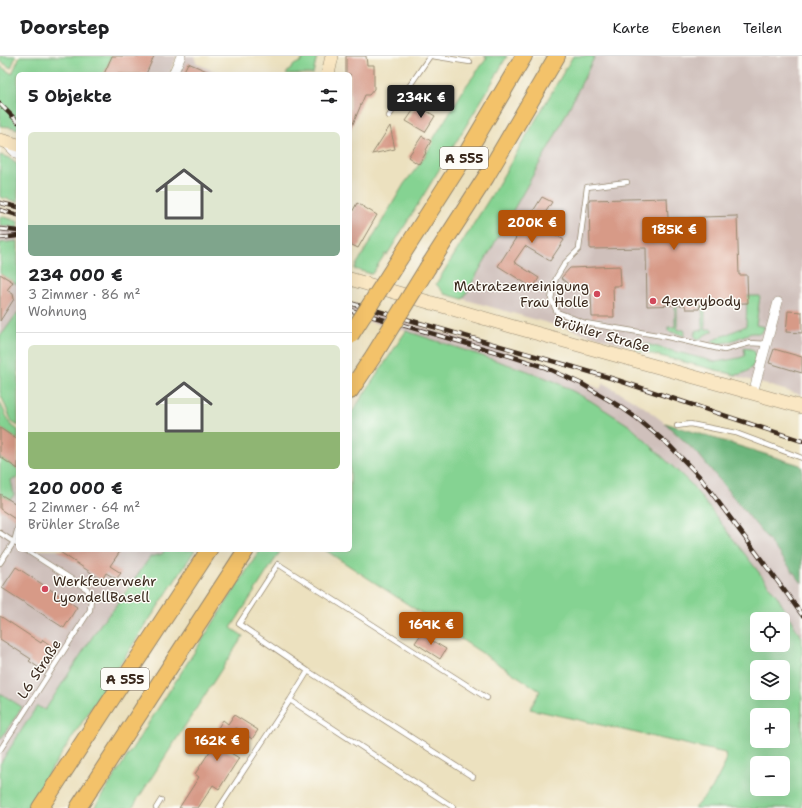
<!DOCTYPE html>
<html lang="de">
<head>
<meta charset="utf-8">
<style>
	:root { --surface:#fff; --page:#f2f2f2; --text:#202124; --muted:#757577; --line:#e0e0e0; --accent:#b45309 }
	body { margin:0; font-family:"Shantell Sans",sans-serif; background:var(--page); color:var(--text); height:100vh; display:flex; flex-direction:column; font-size:15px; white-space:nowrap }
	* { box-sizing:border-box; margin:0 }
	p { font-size:13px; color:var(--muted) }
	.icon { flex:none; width:22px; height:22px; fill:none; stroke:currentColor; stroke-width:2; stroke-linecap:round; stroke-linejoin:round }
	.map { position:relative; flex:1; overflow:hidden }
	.panel { position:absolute; left:16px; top:16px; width:336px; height:480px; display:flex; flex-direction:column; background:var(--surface); border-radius:6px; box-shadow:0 4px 16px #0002 }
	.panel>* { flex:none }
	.tools { position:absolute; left:750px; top:556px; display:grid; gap:8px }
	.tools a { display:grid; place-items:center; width:40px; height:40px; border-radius:6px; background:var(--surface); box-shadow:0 4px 16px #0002; font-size:20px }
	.price { position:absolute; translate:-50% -34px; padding:0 9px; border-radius:4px; background:var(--accent); color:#fff; font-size:13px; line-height:26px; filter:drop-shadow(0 1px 2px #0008) }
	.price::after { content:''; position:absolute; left:50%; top:24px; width:12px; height:9px; margin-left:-6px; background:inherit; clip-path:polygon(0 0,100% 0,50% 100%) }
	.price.selected { background:#222; color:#fff }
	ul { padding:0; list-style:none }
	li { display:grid; align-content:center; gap:8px; height:212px; padding:0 12px }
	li+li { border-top:1px solid var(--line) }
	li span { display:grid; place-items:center; height:124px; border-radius:6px; color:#555 }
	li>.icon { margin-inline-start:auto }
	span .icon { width:72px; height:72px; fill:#fffc; stroke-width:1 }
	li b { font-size:17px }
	h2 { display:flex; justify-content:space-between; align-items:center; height:48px; padding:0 12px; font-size:17px }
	header { display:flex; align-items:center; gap:24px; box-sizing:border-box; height:56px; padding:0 20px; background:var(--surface); border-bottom:1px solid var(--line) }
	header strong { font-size:19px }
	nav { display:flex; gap:22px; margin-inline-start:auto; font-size:14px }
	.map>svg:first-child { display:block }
	.industrial { fill:#cfc0bb }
	.green { fill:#85d392; stroke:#607e58; fill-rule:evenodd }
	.forest { fill:#6cb57c; stroke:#54704d }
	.building { fill:#d79a87 }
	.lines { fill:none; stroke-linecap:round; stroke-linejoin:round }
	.lane-casing { stroke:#94866e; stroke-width:6 }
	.street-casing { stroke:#94866e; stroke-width:10 }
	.secondary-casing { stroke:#94866e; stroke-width:14 }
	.highway-casing { stroke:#94866e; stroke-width:18 }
	.lane { stroke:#fff; stroke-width:4.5 }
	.street { stroke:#fff; stroke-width:9 }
	.secondary { stroke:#fae7c3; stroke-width:13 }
	.highway { stroke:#f3c26a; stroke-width:16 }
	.rail-casing { stroke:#3b2a1e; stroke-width:4.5 }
	.rail { stroke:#fdfcf7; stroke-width:3; stroke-dasharray:9; stroke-linecap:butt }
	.highway-bridge-casing { stroke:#94866e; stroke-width:18; stroke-linecap:butt }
	.highway-bridge { stroke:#f3c26a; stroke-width:16 }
	.poi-dot { fill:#d1495b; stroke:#fdfcf7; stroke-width:1.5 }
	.labels { text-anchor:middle; stroke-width:3; stroke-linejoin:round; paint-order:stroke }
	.shield { fill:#fdfcf7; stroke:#75695f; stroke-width:1 }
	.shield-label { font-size:13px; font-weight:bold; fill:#3b2a1e }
	.poi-label { font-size:14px; fill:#3b2a1e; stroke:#fdfcf7; text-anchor:start }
	.street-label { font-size:14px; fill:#3b2a1e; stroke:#fdfcf7 }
</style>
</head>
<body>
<header>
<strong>Doorstep</strong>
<nav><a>Karte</a><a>Ebenen</a><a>Teilen</a></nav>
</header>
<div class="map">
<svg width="802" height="752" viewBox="0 0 802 752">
	<rect width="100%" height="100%" fill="#fdfcf7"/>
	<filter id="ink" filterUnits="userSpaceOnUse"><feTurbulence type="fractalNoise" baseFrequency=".025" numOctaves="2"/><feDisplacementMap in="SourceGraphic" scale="8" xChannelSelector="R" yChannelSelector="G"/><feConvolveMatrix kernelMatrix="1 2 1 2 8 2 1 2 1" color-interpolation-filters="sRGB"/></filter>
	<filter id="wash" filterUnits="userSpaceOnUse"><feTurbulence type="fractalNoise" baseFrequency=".012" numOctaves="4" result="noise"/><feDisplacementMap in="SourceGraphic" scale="16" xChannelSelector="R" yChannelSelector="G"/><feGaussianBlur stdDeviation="0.9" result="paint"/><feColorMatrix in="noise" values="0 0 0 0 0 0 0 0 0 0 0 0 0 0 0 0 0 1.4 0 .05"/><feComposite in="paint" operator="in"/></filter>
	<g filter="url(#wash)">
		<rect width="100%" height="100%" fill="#ece1bf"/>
		<path class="industrial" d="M112,0H177L169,18H104Z
			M184,0H194L196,6L200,9L221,18H175Z
			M595,0H802V339L463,243L554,82Z
			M0,169L18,172V271L0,294Z
			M350,250L413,268L520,299L558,313L600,333L603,327L640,348L665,367L699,399L766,481L802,527V583L777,540L691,428L630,370L591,345L554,325L525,314L406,275L350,261Z
			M18,422V494H165L163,498L127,532L114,553L102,566L0,723V684L22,651L0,637V438L10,444L14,439L10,424Z"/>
		<path class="green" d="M0,0H16L11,12L0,5Z
			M20,0H112L104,18H18V73L11,71L0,70V10L12,18Z
			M303,0H317L313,18H286L294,9L302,5Z
			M484,0H507L489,32L387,199L385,198L372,218L354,213L404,128L419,109L433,87L432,85L466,30L487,2Z
			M573,0H595L554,82L463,243L445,238L436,228L496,132Z
			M0,99L9,102L18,109V146L0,141Z
			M0,160L18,165V172L0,169Z
			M18,185V229L0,218V210L1,208L0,206V187Z
			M747,240H760L756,269L765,271L761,277C758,277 755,277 752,277C738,280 725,292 711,285L746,270Z
			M702,248H705V273H713V276C704,277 704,282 697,283L694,279L697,274H703Z
			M675,249H677V274H684L685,276L684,280L680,278L668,275V271H675Z
			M18,256V370L12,366L0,337V279L3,277Z
			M406,275L525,314L554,325L591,345L630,370L691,428L777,540L802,583V752H694L712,733L726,706L725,697L530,653L540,635L325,494H350V359ZM757,563H783V589H757ZM757,611H783V637H757ZM757,659H783V685H757ZM757,707H783V733H757Z
			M638,287L650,289L716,306L739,302L745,300L744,292L751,293L755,296L756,305C750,315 746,317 736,319L636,294Z
			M0,346L10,368L18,374V384L0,372Z
			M0,401L18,413V422L11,424L14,439L10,444L0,438Z
			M165,494H195L26,752H0V708L37,650L45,654L102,566L114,553L150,501L162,498Z
			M260,494H281L231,572L243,580L132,752H94Z
			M0,637L22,651L0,684Z"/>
		<path class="forest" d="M665,367L800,409L802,411V527L766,481L699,399Z"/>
		<g id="blocks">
			<path class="building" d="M112,0H154L146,18H104Z
				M346,0H366L367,9H374V33L369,39H365L350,75V18H346Z
				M188,7L214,18H191L184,15Z
				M417,49L435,60L425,76L406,65Z
				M390,70L395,93L372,98Z
				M422,80L431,85L425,96L426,97L419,108L418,107V108L408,101Z
				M542,141L552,146L538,168L564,184L550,205L525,190L514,206L539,222L533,232L498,210Z
				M667,142L668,162L737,160L739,219H747L748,247L701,248L699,253H686L685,249L647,250L646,192L590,193L589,144Z
				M357,147L377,159L358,192L350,188V160Z
				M620,210L621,230H613L614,261H592L591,238H584L583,230L568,231V228L561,222L570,212Z
				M0,218L13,226L7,234L13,238L14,243L0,265Z
				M788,255L802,256V277L786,276Z
				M774,293L802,301V317L769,307Z
				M0,372L18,384V413L0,401Z
				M0,438L18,449V458L15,463L0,453Z
				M57,494H121L110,510L121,517L116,523L106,517L102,524Z
				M16,511L77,551L64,572L2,532Z
				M0,560L41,587L43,584L56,593L42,614L29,605L31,603L0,583Z
				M421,578L446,593L440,603L415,587Z
				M234,659L258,674L252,683L236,672L223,692L239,702L219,733L213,729L198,752H179L199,721L195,718L210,695L205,692L223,664L228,668Z"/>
		</g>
	</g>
	<g filter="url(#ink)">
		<use href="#blocks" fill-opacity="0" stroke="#94866e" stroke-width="1"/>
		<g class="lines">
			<g class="lane-casing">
				<path id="lane" d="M432,0L470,6
					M389,60L430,0
					M627,126L587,131L579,193L565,207L556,222L553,233L551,243L557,256L585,267L663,280L724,294L750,287L767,288
					M677,370L690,368L736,377L802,402
					M0,477L18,489
					M0,507L14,486L18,471
					M290,644L453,751
					M0,694L90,554L91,541L87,533L26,494
					M473,721L308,615L239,568L278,508L487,642
					M156,752L161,744
					M219,752L290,644L308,615"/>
			</g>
			<g class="street-casing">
				<path id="street" d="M173,18L181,0
					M6,87L18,99
					M753,337L778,246"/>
			</g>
			<g class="secondary-casing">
				<path id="secondary" d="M328,18L332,0
					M0,84L18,89
					M350,223L514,271L802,351"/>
			</g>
			<g class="highway-casing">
				<path id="highway" d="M400,202L462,105L524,0
					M428,211L486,121L557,0
					M350,335L374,299
					M40,752L209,494
					M78,752L246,494"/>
			</g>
			<use href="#lane" class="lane"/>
			<use href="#street" class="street"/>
			<use href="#secondary" class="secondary"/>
			<use href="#highway" class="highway"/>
			<g class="rail-casing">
				<path id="rail" d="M0,48L18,66
					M0,147L18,151
					M0,154L18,159
					M0,173L18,175
					M0,182L18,180
					M350,247L570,310L614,323L802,385
					M350,254L510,300L544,311L582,328L619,350L638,363L670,390L699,420L787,538L802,559"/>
			</g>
			<use href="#rail" class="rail"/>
			<g class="highway-bridge-casing">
				<path id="highway-bridge" d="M350,280L400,202
					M374,299L428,211"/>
			</g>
			<use href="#highway-bridge" class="highway-bridge"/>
		</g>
	</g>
	<g class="poi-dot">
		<circle cx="597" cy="238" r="4"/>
		<circle cx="653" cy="245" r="4"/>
		<circle cx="45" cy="533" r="4"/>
	</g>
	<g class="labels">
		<g class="shield">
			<rect x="440" y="91" width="48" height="22" rx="3"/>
			<rect x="101" y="612" width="48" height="22" rx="3"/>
		</g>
		<g class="shield-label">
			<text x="464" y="107">A 555</text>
			<text x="125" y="628">A 555</text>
		</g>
		<g class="poi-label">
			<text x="589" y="235" text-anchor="end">Matratzenreinigung<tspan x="589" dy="16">Frau Holle</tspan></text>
			<text x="661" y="250">4everybody</text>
			<text x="53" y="530">Werkfeuerwehr<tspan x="53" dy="16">LyondellBasell</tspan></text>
		</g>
		<g class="street-label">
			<text transform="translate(602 278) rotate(16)" y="5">Brühler Straße</text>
			<text transform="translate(39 613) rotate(-57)" y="5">L6 Straße</text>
		</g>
	</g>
</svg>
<div class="tools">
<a><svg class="icon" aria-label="locate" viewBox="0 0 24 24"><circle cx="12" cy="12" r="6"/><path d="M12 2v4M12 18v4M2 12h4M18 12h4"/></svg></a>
<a><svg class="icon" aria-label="layers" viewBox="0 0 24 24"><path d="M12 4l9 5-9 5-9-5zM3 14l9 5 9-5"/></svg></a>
<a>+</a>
<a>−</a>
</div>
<b class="price selected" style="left:421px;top:63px">234K €</b>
<b class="price" style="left:532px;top:188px">200K €</b>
<b class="price" style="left:674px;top:195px">185K €</b>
<b class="price" style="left:431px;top:590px">169K €</b>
<b class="price" style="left:217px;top:706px">162K €</b>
<section class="panel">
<h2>5 Objekte<svg class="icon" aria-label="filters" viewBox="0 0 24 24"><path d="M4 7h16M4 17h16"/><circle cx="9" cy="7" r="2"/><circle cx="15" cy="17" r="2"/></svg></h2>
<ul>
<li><span style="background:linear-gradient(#dfe7d0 75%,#7fa58c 0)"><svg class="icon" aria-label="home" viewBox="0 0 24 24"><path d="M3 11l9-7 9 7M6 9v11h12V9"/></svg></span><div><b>234 000 €</b><p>3 Zimmer · 86 m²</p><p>Wohnung</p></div></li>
<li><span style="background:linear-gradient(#dfe7d0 70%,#8fb573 0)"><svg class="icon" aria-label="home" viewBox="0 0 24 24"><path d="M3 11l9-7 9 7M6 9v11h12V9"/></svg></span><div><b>200 000 €</b><p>2 Zimmer · 64 m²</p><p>Brühler Straße</p></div></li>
</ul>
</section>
</div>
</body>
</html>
